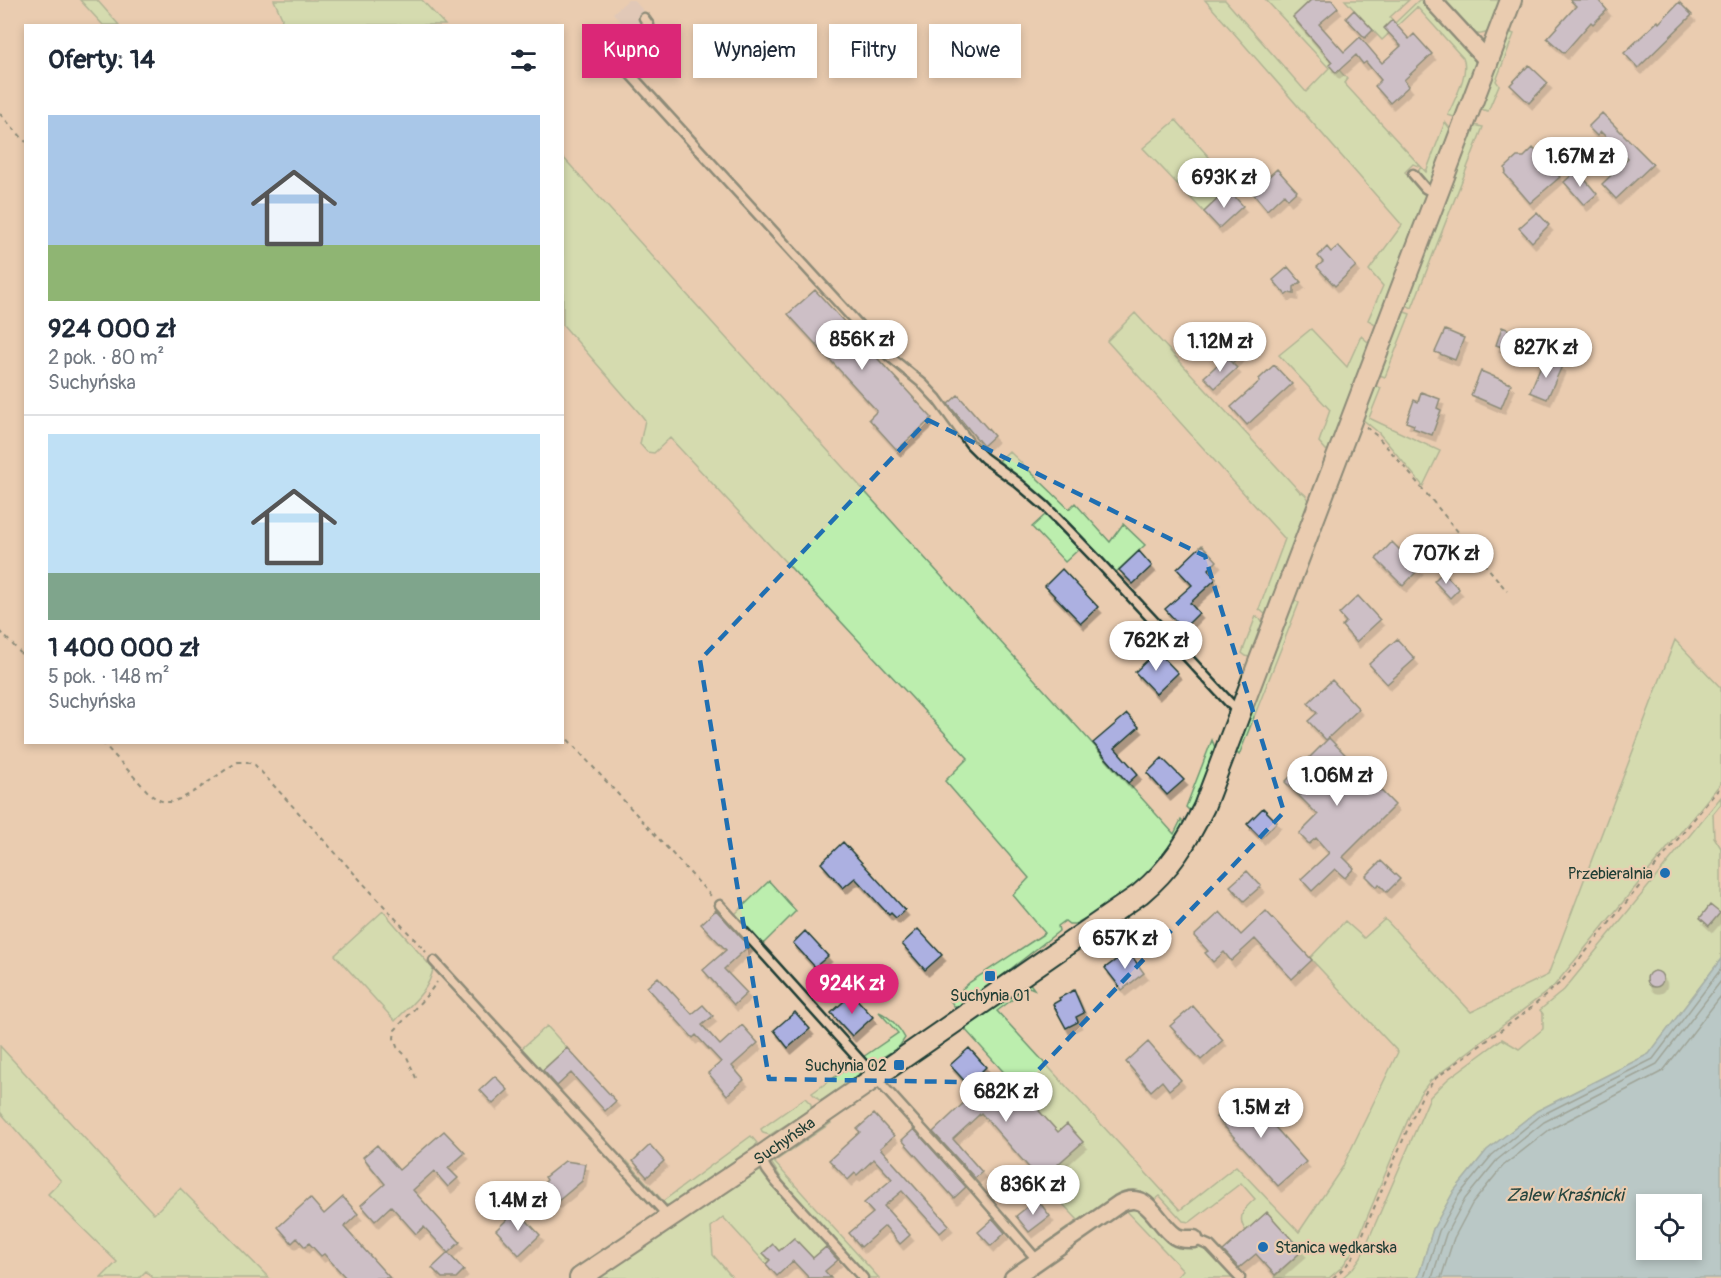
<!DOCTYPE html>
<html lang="pl">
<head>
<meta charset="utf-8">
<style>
	:root { --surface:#fff; --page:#f6f6f7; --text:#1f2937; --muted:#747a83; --line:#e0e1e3; --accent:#db2777 }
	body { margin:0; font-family:Pangolin,sans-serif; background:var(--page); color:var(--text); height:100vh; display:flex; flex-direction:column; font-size:22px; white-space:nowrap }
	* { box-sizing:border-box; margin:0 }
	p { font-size:20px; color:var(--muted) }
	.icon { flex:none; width:33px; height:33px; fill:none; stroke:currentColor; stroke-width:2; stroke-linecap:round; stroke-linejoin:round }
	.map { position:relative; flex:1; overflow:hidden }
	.drawer { position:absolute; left:24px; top:24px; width:540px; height:720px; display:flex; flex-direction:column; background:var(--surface); border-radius:0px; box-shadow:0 3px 9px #0003 }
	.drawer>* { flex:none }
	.hud { position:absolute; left:582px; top:24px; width:570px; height:54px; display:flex; gap:12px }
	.buttons { position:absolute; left:1636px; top:1194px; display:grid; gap:12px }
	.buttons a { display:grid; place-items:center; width:66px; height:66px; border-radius:0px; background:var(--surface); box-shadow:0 3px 9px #0003; font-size:30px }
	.price { position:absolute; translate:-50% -51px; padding:0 14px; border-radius:21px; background:#fff; color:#222; font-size:20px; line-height:39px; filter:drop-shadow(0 2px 3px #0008) }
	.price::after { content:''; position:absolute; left:50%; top:36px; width:18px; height:14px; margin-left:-9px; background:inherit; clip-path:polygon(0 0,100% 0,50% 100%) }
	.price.on { background:var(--accent); color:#fff }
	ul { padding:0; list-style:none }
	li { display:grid; align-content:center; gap:12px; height:318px; padding:0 24px }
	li+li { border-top:2px solid var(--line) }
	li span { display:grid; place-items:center; height:186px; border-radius:0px; color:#555 }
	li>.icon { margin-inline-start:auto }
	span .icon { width:108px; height:108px; fill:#fffc; stroke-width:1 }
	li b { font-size:26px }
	h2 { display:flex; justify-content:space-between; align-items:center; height:72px; padding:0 24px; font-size:26px }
	.chip { padding:0 21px; border-radius:0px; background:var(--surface); box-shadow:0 3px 9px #0003; font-size:21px; line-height:54px }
	.chip.on { background:var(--accent); color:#fff }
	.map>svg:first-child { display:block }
	.built { fill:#d7c4bf }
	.green { fill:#bceeae; stroke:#6e9671; stroke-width:1.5 }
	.water { fill:#80c4e1; stroke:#598e9c; stroke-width:1.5; fill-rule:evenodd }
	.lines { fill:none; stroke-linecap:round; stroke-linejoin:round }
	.shore { stroke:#467379; stroke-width:1.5 }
	.building { fill:#acb0e1; stroke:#1f3d34; stroke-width:1.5; filter:url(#shadow) }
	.service-casing { stroke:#1f3d34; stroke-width:13 }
	.minor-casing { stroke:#1f3d34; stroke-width:21 }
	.tertiary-casing { stroke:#1f3d34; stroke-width:24 }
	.path { stroke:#1f3d34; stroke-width:2; stroke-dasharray:4.5 4.5; stroke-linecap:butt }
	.service { stroke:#eaccb0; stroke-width:8 }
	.minor { stroke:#eaccb0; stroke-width:16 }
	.tertiary { stroke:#eaccb0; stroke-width:20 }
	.marked { fill:none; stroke:#1f6fb2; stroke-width:4.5; stroke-dasharray:12 8; stroke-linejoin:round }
	.poi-dot { fill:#1f6fb2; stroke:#eaccb0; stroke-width:2 }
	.labels { text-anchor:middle; stroke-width:4.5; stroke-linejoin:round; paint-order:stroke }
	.poi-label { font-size:16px; fill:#1f3d34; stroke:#eaccb0; text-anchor:end }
	.street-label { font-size:16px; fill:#1f3d34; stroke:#eaccb0 }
	.water-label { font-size:18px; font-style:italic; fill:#24443d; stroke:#eaccb0 }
</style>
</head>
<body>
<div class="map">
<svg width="1721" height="1278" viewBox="0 0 1721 1278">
	<defs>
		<filter id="shadow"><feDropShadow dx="3.5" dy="6" stdDeviation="0" flood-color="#0004"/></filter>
	</defs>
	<rect width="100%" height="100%" fill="#eaccb0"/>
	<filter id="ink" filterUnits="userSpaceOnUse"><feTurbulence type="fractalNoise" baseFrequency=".0167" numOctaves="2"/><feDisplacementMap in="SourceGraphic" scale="12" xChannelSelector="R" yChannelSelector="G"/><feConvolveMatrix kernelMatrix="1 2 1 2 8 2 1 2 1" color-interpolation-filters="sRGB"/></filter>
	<g filter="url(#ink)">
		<path class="built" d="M628,0H634L647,15L629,31L613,13Z"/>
		<path class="green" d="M80,0H97L119,25H103Z
			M274,0H422L445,25H281L282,18Z
			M1205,0H1225L1306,92L1329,68L1266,0H1311L1293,17L1347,79L1344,83L1426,172L1445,122L1451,130L1434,182C1426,186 1422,178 1417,173L1421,167L1413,164L1405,172L1427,196L1379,324L1377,325L1368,320L1383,286L1369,270L1402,225Z
			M1345,0H1409L1390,17L1395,23L1419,0H1424L1473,56L1475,62V69L1459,114L1454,117L1448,115C1454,100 1470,73 1463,58L1417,7L1382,40Z
			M1439,0H1503L1490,31C1483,35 1478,35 1470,32Z
			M1509,32L1514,34L1496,81L1499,85L1488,111L1480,109Z
			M1176,120L1233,184L1204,212L1143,148Z
			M1474,125L1483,127L1412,308L1404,304Z
			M562,156L1174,834L1181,820C1184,823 1185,823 1185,828C1183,838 1151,874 1142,882C1122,899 1098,911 1075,924H1069L1065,921L1058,926L1059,931L965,1005L954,1006L950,1000L970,982L1045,933L1013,895L1029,878L945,781L968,758L670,438L654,453L647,452L640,444L645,420L642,416L563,325Z
			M1402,311L1410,314L1385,377L1377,374Z
			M1135,313L1301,493L1302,492C1308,496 1310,500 1309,507L1268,614H1265L1259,609L1285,539L1107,341Z
			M1311,329L1347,367L1361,336L1368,342L1371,346L1330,451L1326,450L1319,442L1330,410L1279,355Z
			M1373,385L1381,388L1369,418L1440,451L1423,486L1379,433L1361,418Z
			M1009,451L1069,509L1075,503L1110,542L1123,524L1145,545L1115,573C1081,532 1041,494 999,461Z
			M1045,515L1079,549L1065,562L1032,527Z
			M1292,598L1299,603L1239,755L1235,751Z
			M1256,616L1264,622L1251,658L1246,656L1242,653Z
			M1675,640L1721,688V783L1553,987L1430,1081L1420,1094L1414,1105L1353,1251L1342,1267L1329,1278H1274L1275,1276L1302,1251L1267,1213L1246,1231C1236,1218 1244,1208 1255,1199L1241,1183L1190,1222L1183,1221L1160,1196L1152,1202C1146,1196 1143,1192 1134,1193L1038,1253L1035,1251L1078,1220L1040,1180L1083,1142L1058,1132L963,1027L1029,982L1034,989L1029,987L997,1011L1180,1210L1236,1166L1299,1232L1342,1168L1398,1052L1310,958L1345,921L1364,938L1385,919L1471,1012L1548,975Z
			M1212,740L1216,750L1195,807L1189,810L1186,807Z
			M1721,797V804L1713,814L1714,837L1721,848V959L1649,1054L1537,1111L1487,1150L1454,1191L1433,1229L1418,1278H1342L1353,1268L1361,1257L1430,1097L1448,1079L1502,1039L1519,1049L1543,1029V1014L1540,1010L1564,990Z
			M769,881L796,911L762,945L734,915Z
			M383,911L433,969C429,991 410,1005 395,1021L335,955Z
			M879,1012C889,1016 900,1028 905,1038L899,1047L871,1065L863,1057L898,1033Z
			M547,1026L567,1048L540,1072L520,1050Z
			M0,1046L154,1214L180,1188L269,1278H153L146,1271L139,1278H101L117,1262L48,1194L61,1181L0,1112Z
			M855,1063L860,1069L859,1075L822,1100H819L812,1093Z
			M805,1098L811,1104V1109L770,1135L763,1133L761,1129Z
			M828,1119L831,1123L774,1162L879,1278H868L783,1181L772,1164V1159Z
			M751,1136L757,1143L754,1148L671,1205H663L625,1164L627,1161L663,1201Z
			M756,1169H760L828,1245L813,1258L794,1238L779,1251L773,1244L763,1253L770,1260L766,1264L723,1217L711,1227L713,1255L733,1278H596Z
			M1131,1205L1197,1245L1207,1249L1234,1278H1176L1183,1270L1123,1207Z"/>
		<path class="water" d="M1721,959V1278H1418L1433,1229L1454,1191L1487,1150L1537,1111L1649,1054ZM1647,1204H1692V1250H1647Z"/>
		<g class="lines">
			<path class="shore" d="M1424,1278L1439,1231L1459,1195L1492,1155L1540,1116L1653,1059L1721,969
				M1432,1278L1446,1234L1465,1199L1497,1160L1544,1122L1657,1064L1721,981
				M1441,1278L1454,1238L1472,1204L1503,1166L1549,1130L1663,1071L1721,996"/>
		</g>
		<path class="building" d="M1311,0H1332L1338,8L1319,24L1344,52L1360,37L1382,63L1401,46L1384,28L1392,20L1409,39L1414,34L1432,54L1404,80L1409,86L1390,103L1375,86L1381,80L1366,62L1363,64L1356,55L1336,73L1329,65L1332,62L1293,17Z
			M1570,0H1598L1607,10L1593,24L1591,22L1564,53L1547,38L1576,6Z
			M1679,2L1692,15L1638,68L1624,53L1658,21L1659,23Z
			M1354,10L1373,30L1365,38L1346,18Z
			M1529,65L1548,83L1529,103L1510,85Z
			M1602,113L1653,164L1616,199L1602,184L1628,159L1601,132L1597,136L1588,127Z
			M1533,148L1560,177L1530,203L1505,174L1506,173L1505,168L1517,157H1524Z
			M1277,169L1297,191L1288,199L1284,194L1267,210L1252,192Z
			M1577,170L1597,194L1584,205L1564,182Z
			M1228,189L1243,206L1219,228L1204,212Z
			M1537,212L1549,225L1532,242L1519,228Z
			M1338,246L1356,266L1335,286L1317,267L1323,262L1318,256L1327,247L1331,252Z
			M1288,267L1301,282L1294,287V294L1289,293L1286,295L1273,280Z
			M815,290L932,418L897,450L869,419L877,411L788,314Z
			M1502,327L1528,337L1522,354L1496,345Z
			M1445,330L1464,338L1455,360L1435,352Z
			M1226,336L1243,353L1232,363L1225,355L1227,353L1218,343Z
			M1226,357L1237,368L1215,388L1204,377Z
			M1544,358L1562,366L1547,399L1530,392Z
			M1274,365L1292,384L1247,425L1231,407L1260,381L1259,379Z
			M1481,371L1511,384L1501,408L1471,395Z
			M1421,392L1440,399L1437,408L1441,410L1432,435L1413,428L1414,425L1406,422L1414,400L1418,402Z
			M958,395L994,436L983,446L948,404Z
			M1392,542L1419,569L1403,586L1376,559Z
			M1202,545L1217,561L1208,570L1216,579L1190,603L1199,613L1183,629L1165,609L1192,585L1177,569Z
			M1139,551L1152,566L1133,584L1119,570Z
			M1062,569L1098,607L1081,623L1045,586Z
			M1443,572L1459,589L1450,598L1434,581Z
			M1358,596L1380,620L1356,642L1342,626L1346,622L1339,614Z
			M1397,639L1415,659L1387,684L1369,664Z
			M1157,651L1178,673L1156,694L1135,672Z
			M1332,680L1359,709L1326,740L1308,721L1317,713L1308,703Z
			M1127,714L1139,727L1115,748L1138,774L1128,783L1093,743Z
			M1329,738L1395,805L1343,857L1354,868L1345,878L1335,869L1312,891L1301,879L1329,853L1316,838L1309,844L1299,834L1318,815L1285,782Z
			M1162,758L1184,780L1167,795L1147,773Z
			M1263,808L1277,822L1261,838L1247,824Z
			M843,842L905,910L896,918L891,913L889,915L855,878L843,888L821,863Z
			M1381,861L1400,879L1387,892L1379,884L1377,887L1366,876Z
			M1247,871L1261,886L1244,901L1230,886Z
			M1710,905L1720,913L1709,926L1700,918Z
			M716,910L749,946L724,969L747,993L734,1005L703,970L726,950L701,924Z
			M1266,911L1312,960L1292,979L1255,939L1231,961L1224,952L1213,962L1205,953L1208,951L1194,936L1220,912L1241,935Z
			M918,929L942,955L925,970L902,944Z
			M805,931L828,956L815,967L793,943Z
			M1128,951L1144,973L1122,990L1105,968Z
			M1647 979a8 8 0 1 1 16 0a8 8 0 1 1-16 0Z
			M658,977L692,1014L703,1005L713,1016L702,1025L720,1045L742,1025L758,1043L732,1066L744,1080L727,1095L708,1073L721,1062L696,1035L693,1038L647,987Z
			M1074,990L1084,1013L1076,1017L1078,1022L1066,1028L1053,1004L1060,1000L1059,998Z
			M852,994L873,1017L852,1036L831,1013Z
			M1193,1006L1223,1040L1201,1060L1170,1026Z
			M795,1012L810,1029L788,1048L774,1030Z
			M1148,1042L1181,1080L1169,1090L1162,1081L1151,1091L1126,1062Z
			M567,1048L616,1101L605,1111L571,1073L557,1086L543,1070Z
			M969,1048L986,1067L981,1072L985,1077L974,1086L990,1103L1013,1082L1058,1132L1067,1124L1083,1142L1040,1180L981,1113L953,1139L982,1172L975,1178L933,1132L968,1099L962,1092L969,1086L950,1065Z
			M495,1076L508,1090L493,1104L480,1090Z
			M1244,1092L1306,1162L1278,1186L1216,1117Z
			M874,1114L894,1136L880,1148L949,1225L940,1233L902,1191L884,1206L910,1235L900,1244L885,1226L861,1247L849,1233L873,1213L864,1203L892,1179L874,1159L857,1175L855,1173L848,1180L829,1160L860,1132L857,1129Z
			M914,1129L966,1187L954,1198L902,1140Z
			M444,1131L465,1153L448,1168L458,1178L448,1187L434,1171L413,1190L460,1242L448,1253L424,1227L416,1234L391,1206L375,1221L361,1205L385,1184L363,1157L377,1145L399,1170Z
			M650,1145L664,1161L647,1177L633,1161Z
			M565,1161L585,1164L582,1181L557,1202L543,1184L547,1180L545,1177Z
			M343,1197L358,1214L344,1227L390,1278H346L324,1254L321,1256L309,1243L305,1247L297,1238L292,1243L278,1227L310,1198L324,1214Z
			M1037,1199L1050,1216L1029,1232L1016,1216Z
			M517,1210L540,1235L519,1255L496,1230Z
			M1267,1212L1302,1251L1275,1275L1256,1254L1239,1268L1223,1251Z
			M993,1219L1005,1233L991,1246L978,1232Z
			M794,1238L813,1258L826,1247L834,1256L838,1260L825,1271L831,1278H809L793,1261L777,1276L766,1264L770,1260L763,1253L773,1244L779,1251Z
			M448,1253L464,1270L456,1278H442L432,1268Z"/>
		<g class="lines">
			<g class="service-casing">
				<path id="service" d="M644,18L649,25V33L628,63L627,68L630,74L867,334L889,356L923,384L937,399L970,444L984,458L1017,482L1045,506L1099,562L1239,713
					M1413,174L1425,188L1436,194
					M720,905L974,1187L1038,1261
					M434,961L669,1217
					M760,1157L767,1170L776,1182L863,1278
					M1194,1239L1210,1246L1240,1278"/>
			</g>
			<g class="minor-casing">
				<path id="minor" d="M1432,0L1488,61
					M1013,1278L1119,1204C1148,1188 1156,1223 1175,1236C1181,1240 1188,1239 1194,1239"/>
			</g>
			<g class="tertiary-casing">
				<g id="tertiary">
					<path id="s1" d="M580,1278L760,1157L1140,894C1171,868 1187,842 1204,807L1511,0"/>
				</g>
			</g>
			<path class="path" d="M0,114L26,142
				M1366,427L1377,436L1401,463L1507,591
				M0,631L26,659
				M562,733L712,897
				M102,742L150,794C155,798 161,802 168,802C186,802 221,771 238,762H247L255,765L426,952
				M416,1078L407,1057L397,1047L394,1038L395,1030L428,994L437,982
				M1333,1278L1346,1266L1354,1255L1417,1107L1422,1096L1436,1078L1531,1008L1562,981L1721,786"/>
			<use href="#service" class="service"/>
			<use href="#minor" class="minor"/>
			<use href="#tertiary" class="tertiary"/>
		</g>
	</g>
	<path d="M0 0H1721V1278H0ZM928,420L1205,556L1284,812L1026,1083L769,1079L700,660Z" fill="#eaccb0" fill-opacity=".55" fill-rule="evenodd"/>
	<path class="marked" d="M928,420L1205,556L1284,812L1026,1083L769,1079L700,660Z"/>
	<g class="poi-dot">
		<circle cx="1665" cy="873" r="6"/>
		<rect x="984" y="970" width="12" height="12" rx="3"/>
		<rect x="893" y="1059" width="12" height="12" rx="3"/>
		<circle cx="1263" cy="1247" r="6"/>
	</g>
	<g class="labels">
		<g class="poi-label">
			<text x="1653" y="879">Przebieralnia</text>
			<text x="990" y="1001" text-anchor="middle">Suchynia 01</text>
			<text x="887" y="1071">Suchynia 02</text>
			<text x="1275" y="1253" text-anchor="start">Stanica wędkarska</text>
		</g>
		<g class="street-label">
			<text dy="6" stroke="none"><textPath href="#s1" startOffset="246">Suchyńska</textPath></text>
		</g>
		<g class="water-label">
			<text x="1565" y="1201">Zalew Kraśnicki</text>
		</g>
	</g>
</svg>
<div class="buttons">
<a><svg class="icon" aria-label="locate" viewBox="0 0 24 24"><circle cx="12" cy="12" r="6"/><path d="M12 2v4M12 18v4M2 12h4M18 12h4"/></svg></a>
</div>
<b class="price" style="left:1580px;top:188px">1.67M zł</b>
<b class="price" style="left:1224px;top:209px">693K zł</b>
<b class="price" style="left:862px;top:371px">856K zł</b>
<b class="price" style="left:1220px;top:373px">1.12M zł</b>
<b class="price" style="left:1546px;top:379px">827K zł</b>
<b class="price" style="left:1446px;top:585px">707K zł</b>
<b class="price" style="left:1156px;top:672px">762K zł</b>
<b class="price" style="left:1337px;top:807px">1.06M zł</b>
<b class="price" style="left:1125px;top:970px">657K zł</b>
<b class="price on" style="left:852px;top:1015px">924K zł</b>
<b class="price" style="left:1006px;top:1123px">682K zł</b>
<b class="price" style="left:1261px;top:1139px">1.5M zł</b>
<b class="price" style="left:1033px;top:1216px">836K zł</b>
<b class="price" style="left:518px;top:1232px">1.4M zł</b>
<div class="hud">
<a class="chip on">Kupno</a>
<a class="chip">Wynajem</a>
<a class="chip">Filtry</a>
<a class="chip">Nowe</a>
</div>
<section class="drawer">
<h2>Oferty: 14<svg class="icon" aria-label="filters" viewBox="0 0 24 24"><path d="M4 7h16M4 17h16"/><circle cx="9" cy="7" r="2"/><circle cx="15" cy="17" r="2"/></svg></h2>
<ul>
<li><span style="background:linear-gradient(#a9c7e8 70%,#8fb573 0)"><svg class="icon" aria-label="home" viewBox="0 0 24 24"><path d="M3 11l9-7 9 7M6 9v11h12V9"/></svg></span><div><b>924 000 zł</b><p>2 pok. · 80 m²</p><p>Suchyńska</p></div></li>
<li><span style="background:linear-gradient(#bfe0f5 75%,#7fa58c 0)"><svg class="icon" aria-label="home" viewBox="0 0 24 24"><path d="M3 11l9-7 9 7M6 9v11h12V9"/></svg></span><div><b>1 400 000 zł</b><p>5 pok. · 148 m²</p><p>Suchyńska</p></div></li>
</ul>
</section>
</div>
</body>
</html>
